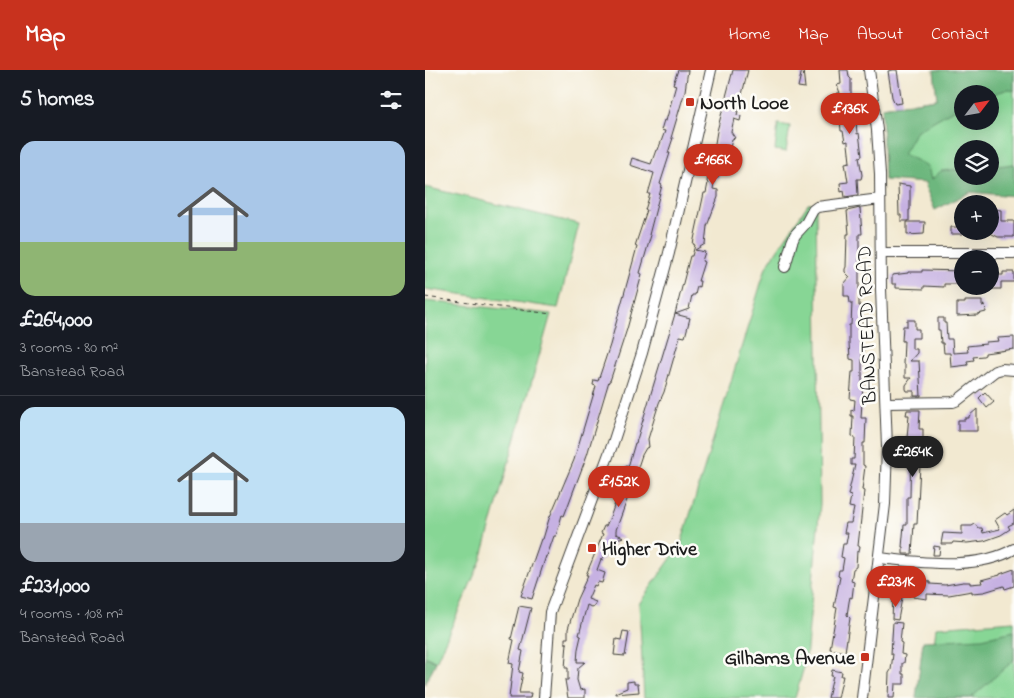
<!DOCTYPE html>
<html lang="en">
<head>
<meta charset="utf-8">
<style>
	:root { --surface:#171b24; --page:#242831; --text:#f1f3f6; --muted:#9ea1a6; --line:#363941; --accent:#c8321e }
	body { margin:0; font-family:"Indie Flower",sans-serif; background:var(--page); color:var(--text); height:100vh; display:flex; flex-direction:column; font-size:19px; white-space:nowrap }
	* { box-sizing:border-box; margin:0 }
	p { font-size:16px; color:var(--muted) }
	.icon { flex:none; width:28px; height:28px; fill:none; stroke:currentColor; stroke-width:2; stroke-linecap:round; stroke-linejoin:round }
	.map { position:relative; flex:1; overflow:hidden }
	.panel { display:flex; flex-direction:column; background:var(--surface); width:425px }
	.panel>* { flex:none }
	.needle { width:32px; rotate:59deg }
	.tools { position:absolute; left:529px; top:15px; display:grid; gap:10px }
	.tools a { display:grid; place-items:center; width:45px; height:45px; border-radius:50%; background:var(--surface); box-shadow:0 5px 20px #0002; font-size:25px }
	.price { position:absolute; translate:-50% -42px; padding:0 11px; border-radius:18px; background:var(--accent); color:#fff; font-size:16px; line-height:32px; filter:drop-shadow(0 1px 2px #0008) }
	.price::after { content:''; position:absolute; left:50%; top:30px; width:15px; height:11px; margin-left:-8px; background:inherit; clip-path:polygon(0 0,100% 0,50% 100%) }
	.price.active { background:#222; color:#fff }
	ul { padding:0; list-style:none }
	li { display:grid; align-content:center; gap:10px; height:265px; padding:0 20px }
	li+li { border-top:1px solid var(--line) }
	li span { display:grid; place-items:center; height:155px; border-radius:15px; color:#555 }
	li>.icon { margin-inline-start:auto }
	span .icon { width:90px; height:90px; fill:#fffc; stroke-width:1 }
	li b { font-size:21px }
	h2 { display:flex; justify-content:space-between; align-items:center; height:60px; padding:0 20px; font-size:21px }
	header { display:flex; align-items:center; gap:30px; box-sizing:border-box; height:70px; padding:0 25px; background:var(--accent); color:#fff }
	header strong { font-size:24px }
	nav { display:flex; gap:28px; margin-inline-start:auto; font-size:18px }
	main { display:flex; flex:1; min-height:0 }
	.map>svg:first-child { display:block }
	.green { fill:#87d695; stroke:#527958; fill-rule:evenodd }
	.forest { fill:#6db77e; stroke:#446a4d }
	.building { fill:#c6b1e2 }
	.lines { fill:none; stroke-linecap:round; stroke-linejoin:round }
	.minor-casing { stroke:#3c3b37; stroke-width:12 }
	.path { stroke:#3c3b37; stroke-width:1; stroke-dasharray:4 4; stroke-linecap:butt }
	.minor { stroke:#fff; stroke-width:10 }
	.poi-dot { fill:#c8321e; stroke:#fdfcf7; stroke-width:2 }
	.labels { text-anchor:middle; stroke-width:5; stroke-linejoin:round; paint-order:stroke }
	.poi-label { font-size:20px; font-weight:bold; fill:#1c1c1c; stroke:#fdfcf7; text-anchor:start }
	.street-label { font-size:20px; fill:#1c1c1c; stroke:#fdfcf7 }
</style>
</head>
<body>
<header>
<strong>Map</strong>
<nav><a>Home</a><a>Map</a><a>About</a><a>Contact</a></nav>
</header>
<main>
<section class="panel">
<h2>5 homes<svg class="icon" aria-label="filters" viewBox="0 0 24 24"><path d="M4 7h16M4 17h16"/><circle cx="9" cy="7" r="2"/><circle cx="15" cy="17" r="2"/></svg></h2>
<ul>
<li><span style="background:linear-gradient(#a9c7e8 65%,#8fb573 0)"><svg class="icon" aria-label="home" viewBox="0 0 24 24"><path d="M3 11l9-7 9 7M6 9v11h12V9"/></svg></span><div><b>£264,000</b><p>3 rooms · 80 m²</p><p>Banstead Road</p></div></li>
<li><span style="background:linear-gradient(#bfe0f5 75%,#9aa5b1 0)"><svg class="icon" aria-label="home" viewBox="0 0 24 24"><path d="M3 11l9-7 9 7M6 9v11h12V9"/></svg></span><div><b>£231,000</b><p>4 rooms · 108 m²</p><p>Banstead Road</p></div></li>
</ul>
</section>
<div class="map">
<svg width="589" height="628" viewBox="0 0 589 628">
	<rect width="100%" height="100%" fill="#fdfcf7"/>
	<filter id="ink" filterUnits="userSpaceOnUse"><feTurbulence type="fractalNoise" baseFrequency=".02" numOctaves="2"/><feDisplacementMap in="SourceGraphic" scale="10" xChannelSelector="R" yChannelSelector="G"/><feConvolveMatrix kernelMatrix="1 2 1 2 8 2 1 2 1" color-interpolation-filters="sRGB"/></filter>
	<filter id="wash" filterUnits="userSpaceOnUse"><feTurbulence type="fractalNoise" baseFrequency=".0096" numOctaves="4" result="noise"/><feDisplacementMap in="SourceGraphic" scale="20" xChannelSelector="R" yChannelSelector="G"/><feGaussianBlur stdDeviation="1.12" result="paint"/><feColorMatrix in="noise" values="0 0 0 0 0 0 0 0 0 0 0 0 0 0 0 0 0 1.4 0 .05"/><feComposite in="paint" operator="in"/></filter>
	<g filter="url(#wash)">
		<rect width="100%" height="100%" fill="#f2e9d1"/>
		<path class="green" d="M589,2V123L557,122L481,102L457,37L512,29ZM538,24H565V51H538ZM538,79H565V106H538Z
			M353,54L365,56L361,82L350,80Z
			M0,117L154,154L133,238L0,219Z
			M391,133L395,434L381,590L370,628H219L214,534L256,474L341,197L383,134Z
			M0,231L126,244L56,490L11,592L0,586Z
			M589,551V628H503L511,557Z"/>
		<path class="forest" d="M509,0H589V21L584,19L565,25V24H538L537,35L491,61L478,84L503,96L506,110L516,101L537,99L538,106H565V97L589,94V126L545,122L510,140L500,116L502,113L459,110L457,37L512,29Z
			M589,561V590L546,628H491L498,571L557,568Z
			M0,586L11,592L0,614Z"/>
		<g id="blocks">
			<path class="building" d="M253,0H263L260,21L246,68H248L243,83H245L235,114L237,115L224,165H226L215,203L217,204L202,259L185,311H184L162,385L139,446L137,445L131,466H129L122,486H121L107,529L96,526L116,469H118L124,449L149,390L171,316L168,315L169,310L173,311L185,275L212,177L210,176L222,140H220L225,124H223L229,103L205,95L207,88L226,94L231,80H233L240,61L236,60L239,50L241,51L251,15L248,14Z
				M308,0H323L312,45L316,46L315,51L309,49L306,62L310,68L307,69L305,78L307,82L306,86L299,85L293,108H290L288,119L293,120V127L282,156L280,174L270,180L280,182L277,191L279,192L273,211H275L274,217L272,216L270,225H267L264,239L250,244L265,186H267L270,175L268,174L279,123H281L283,113L282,112L284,100L282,99L283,92H287L292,61Z
				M377,0H378L380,18L373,17Z
				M415,0H423L424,7L426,9V29H429L430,37L432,64L434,63L437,86L434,87L437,105L436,109H432L433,125L420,127L419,121L416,122L415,113L423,112L420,93L425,92L423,74V71L420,72L418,61H416L414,36L412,23H415L412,15L416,14Z
				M467,0H472L477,33L470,34L467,27L463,1Z
				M473,114L485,116V140H484V151H476V145H474Z
				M435,138L437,164H434V236H438L435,276H439V282H437V314H438L436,348H441L440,373H438V395L440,396L437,420L439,421L433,476H435L434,482L432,481L431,497L428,499L426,511L429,512L427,528L425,527L424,532L422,545L425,548L420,582L405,579L412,538L409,537L415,507L413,506L414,500H417L419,488L416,487L418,474H421L423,463H419L421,453H426L429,438L424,437L426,426L423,425L430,395H426V389H429L430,367L427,366L428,346H426V340L429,341L430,330L425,329L427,302H429V290L425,289L424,273V255H426L427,233H425L424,226H419V214L425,207L420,202V199L421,197L422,164H424L422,141Z
				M568,139L576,140V151H589V167H573L565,163V145H568Z
				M482,152H500L499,164L482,165Z
				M526,157H538V164H526Z
				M497,200L538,201V214H519V217L499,216V219L471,218V214H467V205L483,203V202H497Z
				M578,202H589V212H576V219H565V205H578Z
				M540,231H557V236L560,235L561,242L553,244V245L532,246V233H540Z
				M250,244L265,248L260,267L255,266L239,322L234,333L223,369L224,377L221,378L217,385L212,400L215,401L214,406L211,405L191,460V464L199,467L191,469L184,484L180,483L178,490L176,489L172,500L180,503L177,513L173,512L171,516L169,515L163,529L171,532L168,538L162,535L154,565L156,566L153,579L152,592H160L153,598L152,610L155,620L160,619V628H143L140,610H143V598H140L142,573H140V568H143V559L152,529L163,505H161L178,464L176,463L179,456H181L187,442L199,407L201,396L203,397L210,373H211Z
				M513,248H519V253H521L522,269H527L528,283L543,282L542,276L561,274V272L574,271L573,268L589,267V279L560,283V285L558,286L548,287L549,290L542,291L543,295L526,297L525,283H519L518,273H516L515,260H513Z
				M482,250H490V259H494V268H487V279H492V283L485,291H494L496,326H489V321H482L481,319V315L486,308H480V294H478L479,271H477L478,256H482Z
				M560,322L569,332L562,338L554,328Z
				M552,339V361H533V350H540V348H544V346Z
				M482,340H495L494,359H498V395H495L492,454H489L487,484H478V477H477L479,455H482V427H485L486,368H482L484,345H481Z
				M589,440V453L583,456L585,459L576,465L559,471L542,473L528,472L527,474H516L518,463L537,464V456H547L550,454L553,458H557L558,463L575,459L570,450L580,443L582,445Z
				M509,476L515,477L514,485H508Z
				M589,499V516L580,519L579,516L559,522L547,523V521L524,525L502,524V529L488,527L490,510L505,512V514L520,515L538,512H545V514L557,513L556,510L575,505V504Z
				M468,527L477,528L473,550L467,549Z
				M94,536L106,538L95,580L98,581L94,602L98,603L94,623H106L105,628H84L88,594L84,593L89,570L86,569Z
				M468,552L477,553L475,572L477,573L476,584L480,585L479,593H477V604H479V614H470L469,628H463L464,603L466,600L468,584H466Z
				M198,561L204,562L200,586L189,585L191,569L196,570Z
				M407,600L417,602L416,606H418L413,628H403L408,606H406Z
				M209,611V614H213L214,622L190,624V623L202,618V612Z"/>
		</g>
	</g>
	<g filter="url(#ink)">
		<use href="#blocks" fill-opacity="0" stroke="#3c3b37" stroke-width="1"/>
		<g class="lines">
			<g class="minor-casing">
				<path id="minor" d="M456,183H589
					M360,197L367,172L370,165L381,153L388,140L392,137L455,129
					M461,333L528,332L533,330L570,301L577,299L589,300
					M454,488C495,492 552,501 589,479
					M119,628L125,542L188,373L217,283L244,183L286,0
					M437,628L460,434L462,377L456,219L455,104L452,60L444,0"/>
			</g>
			<path class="path" d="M0,227L126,244"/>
			<use href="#minor" class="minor"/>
		</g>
	</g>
	<g class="poi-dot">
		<rect x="260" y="27" width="10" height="10" rx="2.5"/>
		<rect x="162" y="473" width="10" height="10" rx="2.5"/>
		<rect x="435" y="582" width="10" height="10" rx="2.5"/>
	</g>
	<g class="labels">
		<g class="poi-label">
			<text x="275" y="39">North Looe</text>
			<text x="177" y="485">Higher Drive</text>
			<text x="430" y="594" text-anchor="end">Gilhams Avenue</text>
		</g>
		<g class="street-label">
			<text transform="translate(441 255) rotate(-92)" y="7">BANSTEAD ROAD</text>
		</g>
	</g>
</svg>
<div class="tools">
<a><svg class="needle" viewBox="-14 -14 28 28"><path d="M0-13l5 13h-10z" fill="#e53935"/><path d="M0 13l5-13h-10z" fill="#9ea1a6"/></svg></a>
<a><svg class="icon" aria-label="layers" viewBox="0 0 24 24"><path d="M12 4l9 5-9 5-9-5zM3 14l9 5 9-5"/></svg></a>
<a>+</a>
<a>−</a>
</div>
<b class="price" style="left:425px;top:65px">£136K</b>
<b class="price" style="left:288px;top:116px">£166K</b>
<b class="price active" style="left:488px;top:408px">£264K</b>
<b class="price" style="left:194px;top:438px">£152K</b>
<b class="price" style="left:471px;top:538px">£231K</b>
</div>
</main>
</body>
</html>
